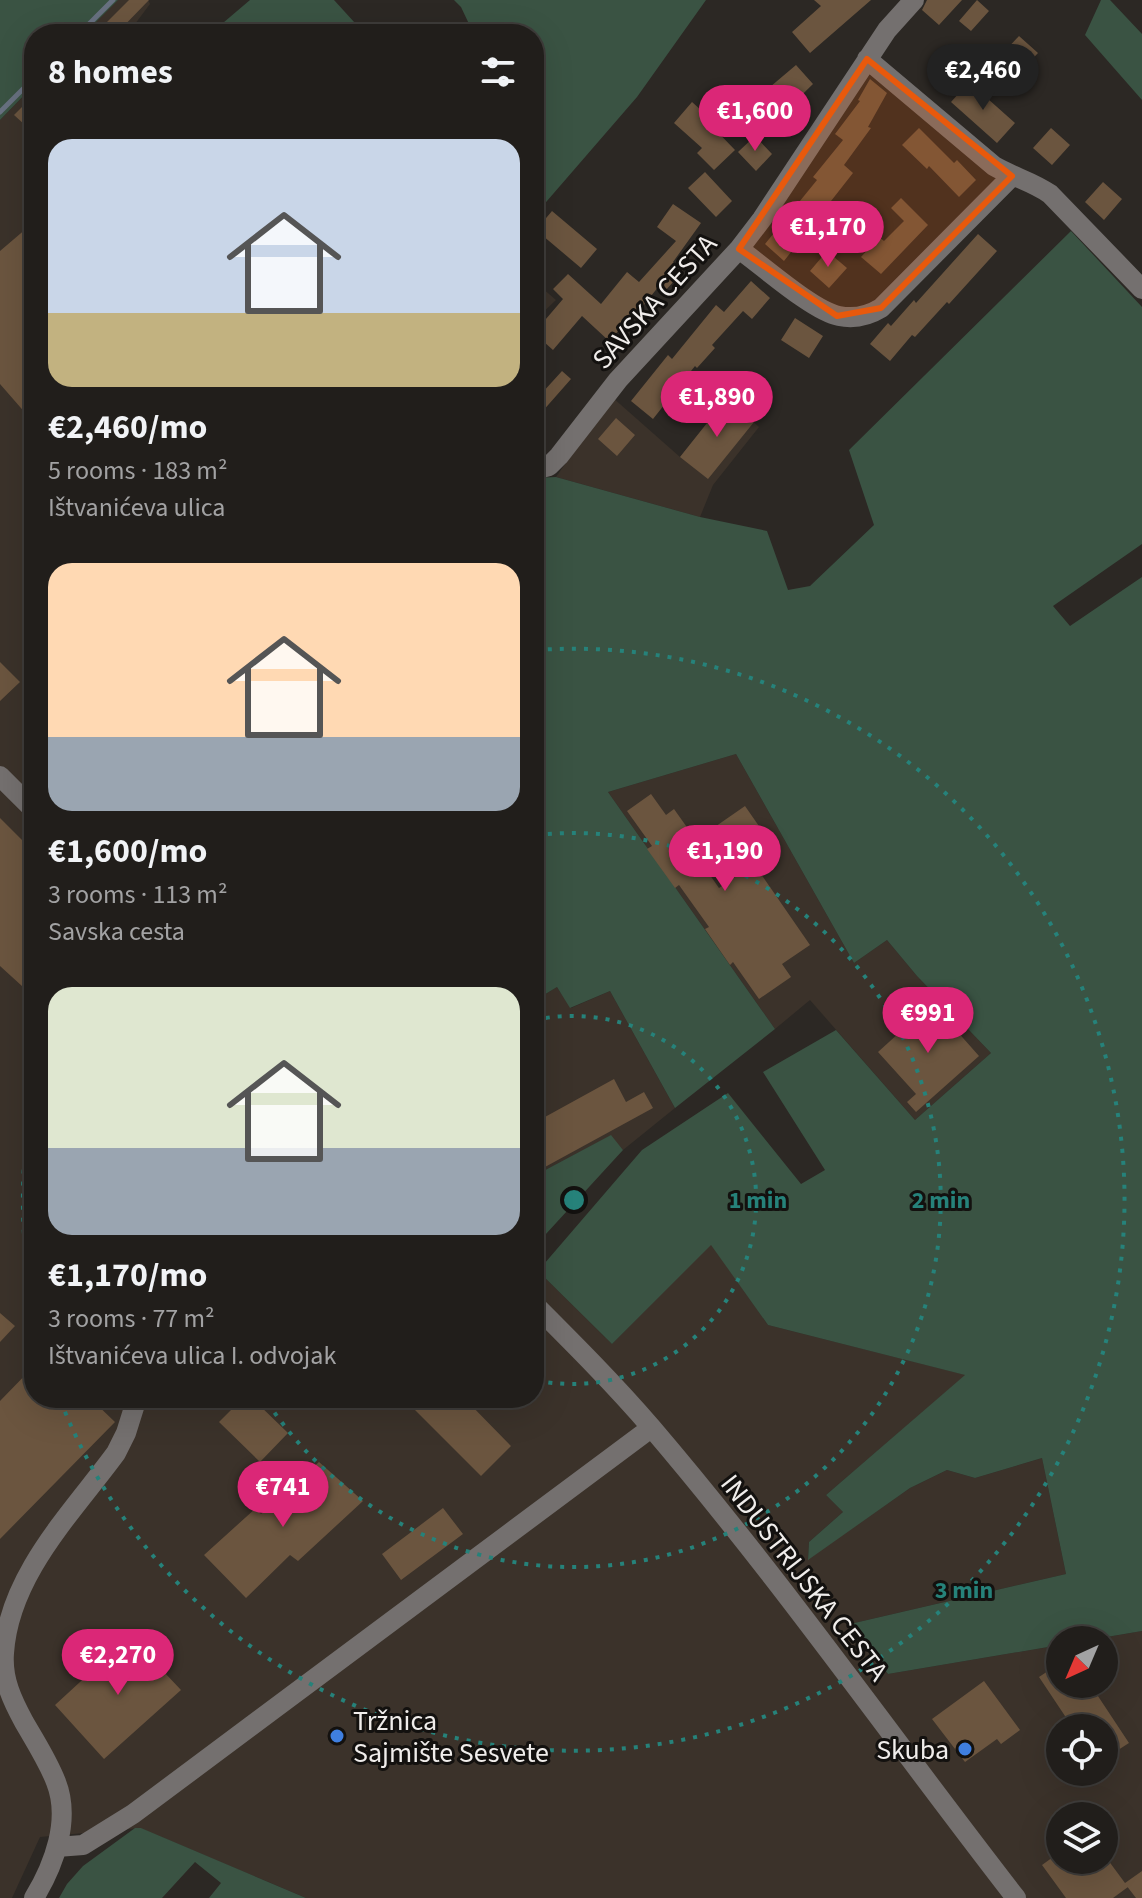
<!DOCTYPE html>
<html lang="en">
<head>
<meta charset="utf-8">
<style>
	:root { --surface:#211e1b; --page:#292724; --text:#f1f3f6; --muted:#a2a2a3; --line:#3e3c3a; --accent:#db2777 }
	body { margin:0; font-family:"Source Sans 3",sans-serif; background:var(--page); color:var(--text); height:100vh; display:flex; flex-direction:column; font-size:30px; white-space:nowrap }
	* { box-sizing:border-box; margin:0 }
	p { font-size:26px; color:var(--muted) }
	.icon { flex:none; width:44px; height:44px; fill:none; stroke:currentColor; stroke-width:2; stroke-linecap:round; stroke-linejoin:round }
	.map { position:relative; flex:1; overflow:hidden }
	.side { position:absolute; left:24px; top:24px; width:520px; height:1384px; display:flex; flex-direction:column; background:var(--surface); border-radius:32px; box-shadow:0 8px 32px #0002,0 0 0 2px var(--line) }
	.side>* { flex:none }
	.needle { width:52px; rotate:224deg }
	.tools { position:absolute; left:1046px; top:1626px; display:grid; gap:16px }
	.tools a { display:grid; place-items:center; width:72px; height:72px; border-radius:50%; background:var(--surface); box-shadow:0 8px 32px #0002,0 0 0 2px var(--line); font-size:40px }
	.price { position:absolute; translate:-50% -68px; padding:0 18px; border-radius:28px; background:var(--accent); color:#fff; font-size:26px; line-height:52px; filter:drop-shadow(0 2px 4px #0008) }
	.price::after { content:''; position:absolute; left:50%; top:48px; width:24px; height:18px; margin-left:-12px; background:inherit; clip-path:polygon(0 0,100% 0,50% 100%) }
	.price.selected { background:#222; color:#fff }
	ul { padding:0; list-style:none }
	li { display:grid; align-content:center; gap:16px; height:424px; padding:0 24px }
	li span { display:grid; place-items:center; height:248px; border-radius:24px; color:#555 }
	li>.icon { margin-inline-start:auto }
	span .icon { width:144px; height:144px; fill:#fffc; stroke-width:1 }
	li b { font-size:34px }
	h2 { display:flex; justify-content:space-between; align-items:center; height:96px; padding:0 24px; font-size:34px }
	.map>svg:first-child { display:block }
	.built { fill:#3b322a; fill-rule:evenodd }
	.green { fill:#3a5343 }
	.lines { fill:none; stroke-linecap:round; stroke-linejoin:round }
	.stream { stroke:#687181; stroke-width:5 }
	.building { fill:#6b553f }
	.minor { stroke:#74706f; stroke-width:20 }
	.marked { fill:#e8590c; fill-opacity:0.2; stroke:#e8590c; stroke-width:6; stroke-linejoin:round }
	.ring { fill:none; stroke:#26827a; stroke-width:4; stroke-dasharray:4 8 }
	.shop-dot { fill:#3f7fe0; stroke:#13110f; stroke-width:3 }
	.labels { text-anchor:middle; stroke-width:6; stroke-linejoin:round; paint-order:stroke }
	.street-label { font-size:28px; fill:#f0edeb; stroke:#13110f }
	.poi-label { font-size:28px; fill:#f0edeb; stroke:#13110f; text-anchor:start }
	.centre { fill:#26827a; stroke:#13110f; stroke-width:4 }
	.ring-label { font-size:24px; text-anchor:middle; font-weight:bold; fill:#26827a; stroke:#13110f; stroke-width:6; stroke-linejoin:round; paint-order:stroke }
</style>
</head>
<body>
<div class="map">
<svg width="1142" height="1898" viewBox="0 0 1142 1898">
	<rect width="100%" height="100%" fill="#2c2824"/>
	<path class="built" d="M118,0H148L150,4L135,24L143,34H84Z
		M34,85V1398H534V1273L538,1271L612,1344L711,1244L768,1325L966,1375L826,1495L843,1512L809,1542L808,1559L910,1488L947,1470L975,1478L1042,1458L1066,1574L850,1624L888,1674L1060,1645V1684H1104V1640H1089L1142,1631V1898H306L140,1828L40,1837L12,1898H0V120ZM1060,1728H1104V1772H1060ZM1060,1816H1104V1860H1060Z
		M534,281L556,300L534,321Z
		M612,397L680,457L727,398L759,427L713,485L700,517L556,477Z
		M736,754L854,963L887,940L917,976L991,1053L915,1120L810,1000L775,1029L608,792Z
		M557,987L571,1008L610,991L675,1108L623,1150L610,1136L534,1176V1001Z"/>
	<path class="green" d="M0,0H118L84,34H34V85L0,120Z
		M250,0H334L365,34H210Z
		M454,0H706L637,97L534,216V34H467L470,26L461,7Z
		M1101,0H1110L1142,34V100L1085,35Z
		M1071,231L1142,307V544L1053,606L1070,626L1142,577V1631L1089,1640H1060V1645L888,1674L850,1624L1066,1574L1042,1458L975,1478L947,1470L910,1488L808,1560L809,1542L843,1512L826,1495L965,1375L768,1325L711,1245L612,1344L538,1271L642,1150L728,1093L801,1184L825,1170L763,1072L836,1030L915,1120L991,1053L917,976L887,940L854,963L736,754L608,792L775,1029L675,1108L610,991L570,1008L557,987L534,1001V478L556,477L700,517L767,531L788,590L810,586L874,525L849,450Z
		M611,1135L623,1150L534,1247V1176Z
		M135,1828H141L306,1898H209L221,1883L195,1862L162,1898H59L67,1884L83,1866Z"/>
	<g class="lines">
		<path class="stream" d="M79,34L113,0
			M0,112L34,78"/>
	</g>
	<path class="building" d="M129,0H149L116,34H95Z
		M814,0H871L810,53L792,32L821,6Z
		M927,0H962L939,25L922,10Z
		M977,0L989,11L971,31L959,21Z
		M1019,36L1038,53L1023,69L1004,52Z
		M796,65L813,84L765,131L745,108Z
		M870,79L887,93L868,127L871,128L844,165L853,173L784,261L765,244L817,180L813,177L843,140L835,134L860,101L858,100Z
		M969,82L1015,123L997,143L951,102Z
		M34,95V116L25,125L14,115Z
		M692,102L711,119L708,122L735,150L714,170L697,153L702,148L674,123Z
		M919,128L954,163L957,160L976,180L959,197L929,166L927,169L902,145Z
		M1051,128L1070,145L1052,165L1033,148Z
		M755,136L772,154L756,171L738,152Z
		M705,172L732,201L716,217L688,188Z
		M1103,182L1122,199L1104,220L1085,202Z
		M901,198L928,225L881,274L861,257L879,237L884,241L904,221L891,208Z
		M673,204L701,223L673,262L683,271L665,291L659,286L635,316L633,315L609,341L582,316L553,350L534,333L563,299L553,289L568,274L601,304L627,272L639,282L676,241L657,227Z
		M552,211L597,249L581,268L536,230Z
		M34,222V423L0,384V251Z
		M978,234L997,251L949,304L947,302L915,337L912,335L890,361L870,344L888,323L891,326L914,300L916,303Z
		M827,251L847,268L829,288L810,271Z
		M751,281L770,298L752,319L743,311L712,345L715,348L697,368L695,366L653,419L631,401L668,355L672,359L716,305L724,312Z
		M795,318L823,336L809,358L781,340Z
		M562,371L571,379L534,421V385L542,393Z
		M727,398L754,422L708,479L680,457Z
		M616,418L635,435L617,456L598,439Z
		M0,662L20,682L0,701Z
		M22,741L34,753V779L22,767Z
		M651,794L666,815L674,809L696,840L745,806L761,829L705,868L719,888L754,864L810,945L782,964L791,977L759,999L733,962L730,965L705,929L709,927L679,885L675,888L647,849L652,846L627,811Z
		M0,818L34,852V997L0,966Z
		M932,1003L979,1056L916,1112L907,1102L916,1094L878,1052Z
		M614,1079L626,1102L644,1092L653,1108L534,1173V1123Z
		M0,1313L15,1326L0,1342Z
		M34,1366V1398H90L115,1422L0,1539V1401Z
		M243,1398H252L288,1433L260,1462L219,1422Z
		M423,1398H464L511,1446L481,1476L413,1408Z
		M319,1462L363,1501L298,1561L290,1555L246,1598L204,1555L256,1508L261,1514Z
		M443,1508L463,1534L401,1580L382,1554Z
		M130,1636L181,1690L104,1759L55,1705Z
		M1060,1663V1684H1090L1129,1743L1104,1759V1728H1073L1039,1677Z
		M984,1681L1020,1730L1001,1744L997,1739L965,1762L932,1719Z
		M1060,1852V1860H1108L1125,1883L1142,1871V1898H1136L1126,1885L1128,1887L1113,1898H1066L1042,1865Z"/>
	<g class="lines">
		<path class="minor" d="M867,59L994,166C1013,177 1033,182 1050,194L1142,289
			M739,249C763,266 813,311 839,316C854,319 868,316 881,308L1012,176
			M534,470L549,466L559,456L618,380L739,249L762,219L887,30L914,0
			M0,776L34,810
			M534,1304C574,1344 614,1384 651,1427C780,1578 894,1741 1016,1898
			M57,1847L83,1845L133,1814L651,1428
			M34,1898C54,1865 71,1820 56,1782C48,1761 35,1741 24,1722C12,1700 2,1679 4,1653C9,1575 72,1513 116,1453L126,1433L137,1398"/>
	</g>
	<path class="marked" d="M867,59L1012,176L881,308L837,316L739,249Z"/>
	<g class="ring">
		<path d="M534 1020A184 184 0 1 1 534 1380"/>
		<path d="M536 835A367 367 0 1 1 266 1400"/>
		<path d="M33 1305A551 551 0 0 1 33 1095M536 650A551 551 0 1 1 61 1402"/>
	</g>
	<g class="shop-dot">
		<circle cx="337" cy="1736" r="8"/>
		<circle cx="965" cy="1749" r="8"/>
	</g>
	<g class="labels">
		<g class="street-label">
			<text transform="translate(654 301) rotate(-48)" y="10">SAVSKA CESTA</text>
			<text transform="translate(805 1577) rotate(52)" y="10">INDUSTRIJSKA CESTA</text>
		</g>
		<g class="poi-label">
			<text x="353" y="1730">Tržnica<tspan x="353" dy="32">Sajmište Sesvete</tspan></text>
			<text x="949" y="1759" text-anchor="end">Skuba</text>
		</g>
	</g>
	<circle cx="574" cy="1200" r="12" class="centre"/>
	<g class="ring-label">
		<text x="758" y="1208">1 min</text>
		<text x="941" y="1208">2 min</text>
		<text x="964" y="1598">3 min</text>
	</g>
</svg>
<div class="tools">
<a><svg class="needle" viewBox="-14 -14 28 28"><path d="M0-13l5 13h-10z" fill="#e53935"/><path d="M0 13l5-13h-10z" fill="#a2a2a3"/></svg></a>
<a><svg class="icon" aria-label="locate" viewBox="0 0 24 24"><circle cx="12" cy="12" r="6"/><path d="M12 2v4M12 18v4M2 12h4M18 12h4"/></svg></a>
<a><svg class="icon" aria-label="layers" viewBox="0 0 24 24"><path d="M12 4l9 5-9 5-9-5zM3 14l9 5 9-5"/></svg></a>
</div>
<b class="price selected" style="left:983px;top:112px">€2,460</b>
<b class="price" style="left:755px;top:153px">€1,600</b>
<b class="price" style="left:828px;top:269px">€1,170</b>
<b class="price" style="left:717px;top:439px">€1,890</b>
<b class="price" style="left:725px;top:893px">€1,190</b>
<b class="price" style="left:928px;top:1055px">€991</b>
<b class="price" style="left:283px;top:1529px">€741</b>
<b class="price" style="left:118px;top:1697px">€2,270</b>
<section class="side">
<h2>8 homes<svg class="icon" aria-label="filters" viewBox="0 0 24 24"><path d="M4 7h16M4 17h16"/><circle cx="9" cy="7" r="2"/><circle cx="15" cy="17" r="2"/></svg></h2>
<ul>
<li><span style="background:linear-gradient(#c9d6e8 70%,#c2b280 0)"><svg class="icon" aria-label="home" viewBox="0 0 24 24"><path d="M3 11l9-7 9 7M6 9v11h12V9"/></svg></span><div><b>€2,460/mo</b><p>5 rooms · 183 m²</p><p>Ištvanićeva ulica</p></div></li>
<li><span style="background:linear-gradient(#ffd9b3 70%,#9aa5b1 0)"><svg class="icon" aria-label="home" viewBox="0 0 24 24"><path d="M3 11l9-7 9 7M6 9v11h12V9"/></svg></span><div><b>€1,600/mo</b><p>3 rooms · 113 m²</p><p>Savska cesta</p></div></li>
<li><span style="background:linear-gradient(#dfe7d0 65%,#9aa5b1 0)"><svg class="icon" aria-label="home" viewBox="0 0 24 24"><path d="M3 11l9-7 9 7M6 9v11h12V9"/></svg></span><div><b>€1,170/mo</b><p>3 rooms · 77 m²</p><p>Ištvanićeva ulica I. odvojak</p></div></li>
</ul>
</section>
</div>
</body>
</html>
